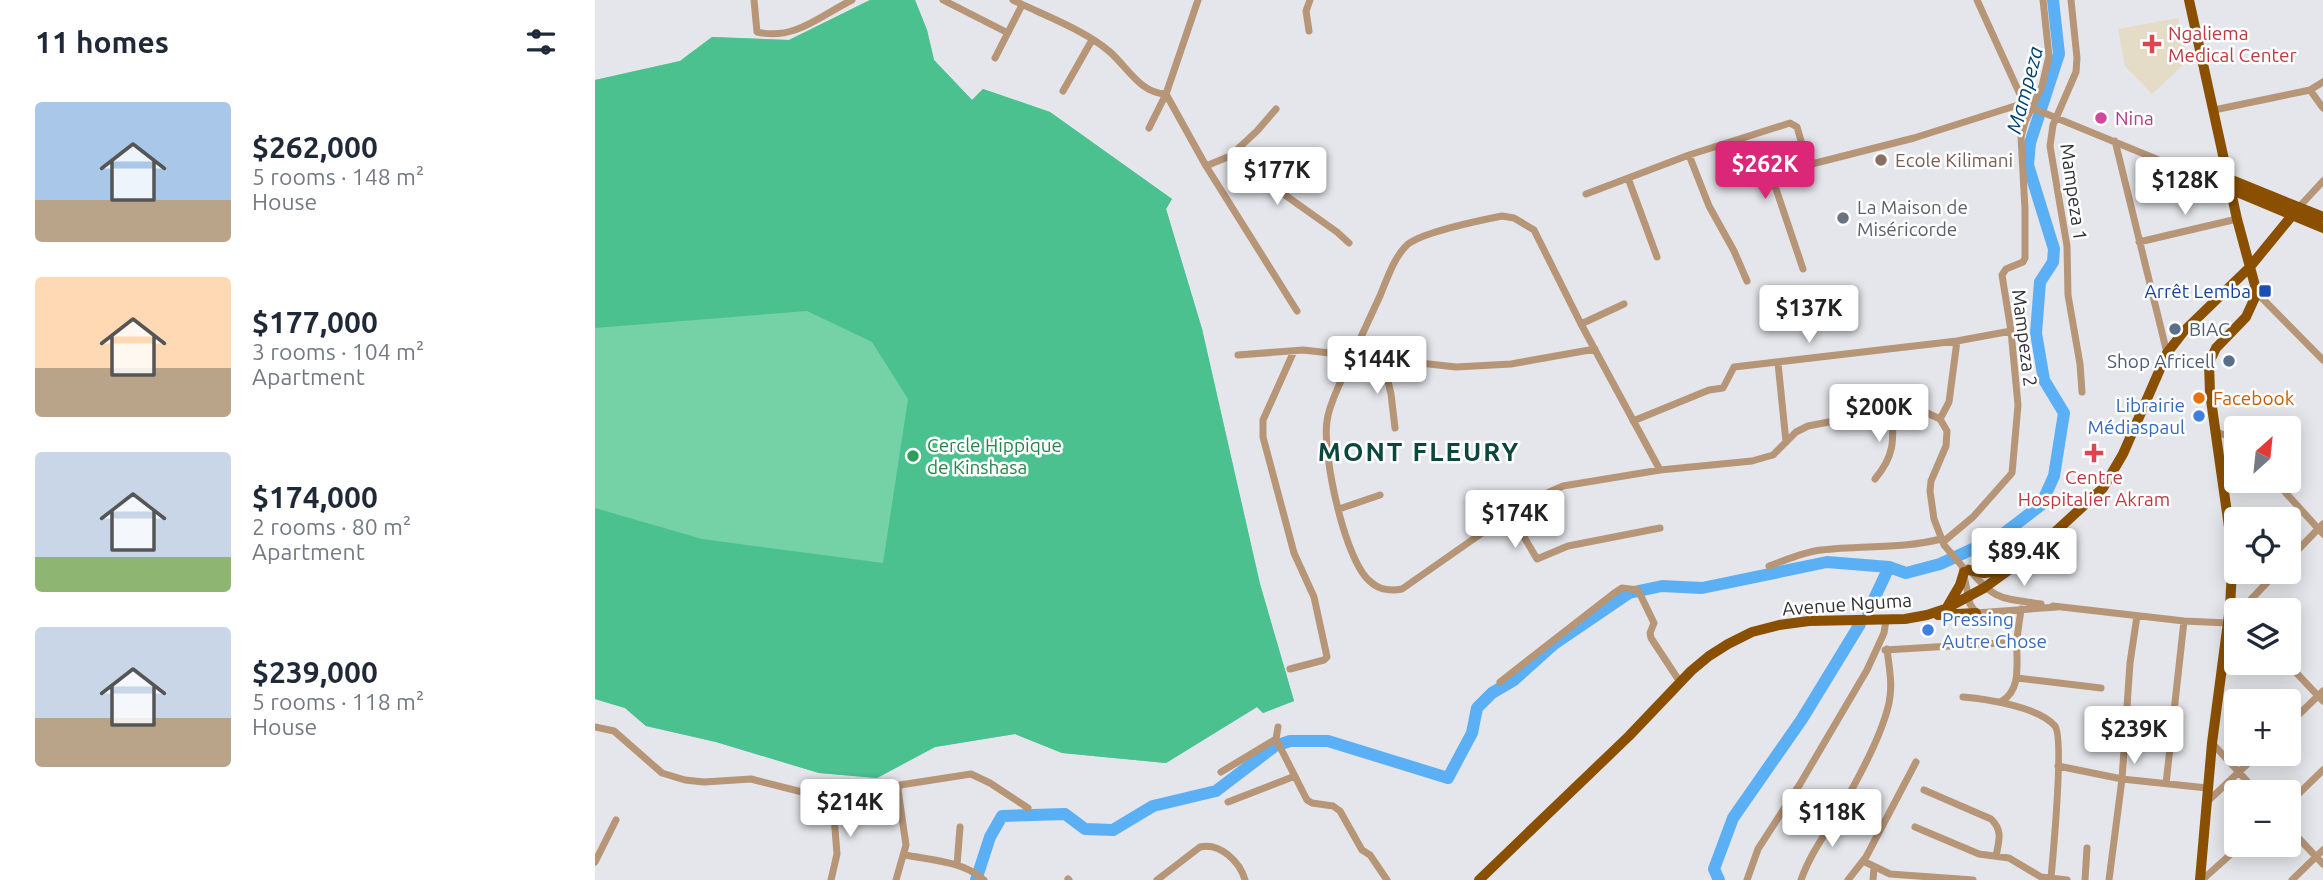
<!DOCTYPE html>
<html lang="en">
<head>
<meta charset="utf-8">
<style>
	:root { --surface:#fff; --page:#f2f2f3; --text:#1f2937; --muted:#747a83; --accent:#db2777 }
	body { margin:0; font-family:Ubuntu,sans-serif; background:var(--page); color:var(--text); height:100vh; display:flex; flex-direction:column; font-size:26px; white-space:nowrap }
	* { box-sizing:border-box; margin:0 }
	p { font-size:23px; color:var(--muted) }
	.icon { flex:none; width:38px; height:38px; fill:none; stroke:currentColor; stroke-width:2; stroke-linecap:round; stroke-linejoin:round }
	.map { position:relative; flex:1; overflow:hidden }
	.sheet { display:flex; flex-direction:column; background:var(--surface); width:595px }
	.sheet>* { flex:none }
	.needle { width:46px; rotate:27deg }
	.fabs { position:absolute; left:1629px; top:416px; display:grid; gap:14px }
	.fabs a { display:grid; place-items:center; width:77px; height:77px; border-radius:7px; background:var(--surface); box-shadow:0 4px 18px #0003; font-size:35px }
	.price { position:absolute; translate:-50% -60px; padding:0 16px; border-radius:7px; background:#fff; color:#222; font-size:23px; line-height:46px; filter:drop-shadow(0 2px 4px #0008) }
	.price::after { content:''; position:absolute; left:50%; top:42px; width:21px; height:16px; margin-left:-10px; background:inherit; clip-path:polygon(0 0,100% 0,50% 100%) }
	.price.selected { background:var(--accent); color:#fff }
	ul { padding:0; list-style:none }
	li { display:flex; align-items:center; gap:21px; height:175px; padding:0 35px }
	li span { display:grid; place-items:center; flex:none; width:196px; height:140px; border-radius:7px; color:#555 }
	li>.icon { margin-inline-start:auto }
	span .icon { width:84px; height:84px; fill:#fffc; stroke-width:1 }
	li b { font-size:30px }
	h2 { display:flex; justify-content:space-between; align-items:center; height:84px; padding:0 35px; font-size:30px }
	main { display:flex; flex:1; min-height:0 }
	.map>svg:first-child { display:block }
	.medical { fill:#e4dcc6 }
	.green { fill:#75d2a7 }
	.forest { fill:#4bc190 }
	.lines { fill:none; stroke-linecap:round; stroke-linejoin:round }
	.river { stroke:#5baff4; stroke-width:12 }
	.minor { stroke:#b79577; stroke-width:7 }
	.major { stroke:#8a5000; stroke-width:10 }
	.health-dot { fill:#e0444e; stroke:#fff; stroke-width:2.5 }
	.hotel-dot { fill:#d1479c; stroke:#fff; stroke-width:2.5 }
	.education-dot { fill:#8d6e63; stroke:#fff; stroke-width:2.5 }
	.worship-dot { fill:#6b7280; stroke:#fff; stroke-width:2.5 }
	.transit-dot { fill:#1a4fb4; stroke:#fff; stroke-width:2.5 }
	.service-dot { fill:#5c6f8a; stroke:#fff; stroke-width:2.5 }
	.food-dot { fill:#e8710a; stroke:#fff; stroke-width:2.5 }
	.shop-dot { fill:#3f7fe0; stroke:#fff; stroke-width:2.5 }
	.leisure-dot { fill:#2e9e5b; stroke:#fff; stroke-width:2.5 }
	.labels { text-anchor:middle; stroke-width:5; stroke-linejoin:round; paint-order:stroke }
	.health-label { font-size:19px; fill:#be3a42; stroke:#fff; text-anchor:start }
	.hotel-label { font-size:19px; fill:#b23c85; stroke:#fff; text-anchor:start }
	.education-label { font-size:19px; fill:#785e54; stroke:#fff; text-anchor:start }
	.street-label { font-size:19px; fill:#323234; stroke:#fff }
	.worship-label { font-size:19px; fill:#5b616d; stroke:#fff; text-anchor:start }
	.transit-label { font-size:19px; fill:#164399; stroke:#fff; text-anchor:end }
	.service-label { font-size:19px; fill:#4e5e75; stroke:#fff; text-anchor:start }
	.food-label { font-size:19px; fill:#c56008; stroke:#fff; text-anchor:start }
	.shop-label { font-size:19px; fill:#366cbe; stroke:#fff; text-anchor:end }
	.leisure-label { font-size:19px; fill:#27864d; stroke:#fff; text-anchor:start }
	.water-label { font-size:21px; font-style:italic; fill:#00436f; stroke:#fff }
	.district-label { font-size:26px; font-weight:bold; letter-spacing:2px; fill:#0c473f; stroke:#fff }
</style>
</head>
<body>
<main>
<section class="sheet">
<h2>11 homes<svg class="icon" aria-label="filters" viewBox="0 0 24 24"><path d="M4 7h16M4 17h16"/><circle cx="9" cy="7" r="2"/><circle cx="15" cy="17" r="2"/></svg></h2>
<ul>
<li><span style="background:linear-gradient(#a9c7e8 70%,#b9a48a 0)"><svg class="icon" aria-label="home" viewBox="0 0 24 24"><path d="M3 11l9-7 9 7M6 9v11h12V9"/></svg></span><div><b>$262,000</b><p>5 rooms · 148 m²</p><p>House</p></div></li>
<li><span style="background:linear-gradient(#ffd9b3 65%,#b9a48a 0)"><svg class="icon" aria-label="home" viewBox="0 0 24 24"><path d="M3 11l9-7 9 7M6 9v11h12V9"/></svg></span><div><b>$177,000</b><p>3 rooms · 104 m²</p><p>Apartment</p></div></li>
<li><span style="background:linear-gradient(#c9d6e8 75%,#8fb573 0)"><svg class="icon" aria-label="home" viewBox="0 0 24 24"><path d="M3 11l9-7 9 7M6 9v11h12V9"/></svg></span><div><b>$174,000</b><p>2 rooms · 80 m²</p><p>Apartment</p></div></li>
<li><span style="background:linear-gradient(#c9d6e8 65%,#b9a48a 0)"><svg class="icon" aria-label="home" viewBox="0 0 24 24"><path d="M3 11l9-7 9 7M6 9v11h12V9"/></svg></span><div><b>$239,000</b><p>5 rooms · 118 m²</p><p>House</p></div></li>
</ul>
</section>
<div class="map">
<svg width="1728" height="880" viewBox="0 0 1728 880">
	<rect width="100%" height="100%" fill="#e4e6eb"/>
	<path class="medical" d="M1583,18L1592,58L1594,60L1591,65L1589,64L1557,94L1530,66L1523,29Z"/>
	<path class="green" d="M275,0H320L332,30L339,60L377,100L388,89L455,112L577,199L571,209L607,329L665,584L699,701L668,713L662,707L571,763L467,753L420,734L340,747L282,778L224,773L121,742L51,726L30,708L0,699V80L85,61L117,37L194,40Z"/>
	<path class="forest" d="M275,0H320L332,30L339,60L377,100L388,89L455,112L577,199L571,209L607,329L665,584L699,701L668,713L662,707L571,763L467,753L420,734L340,747L282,778L224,773L121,742L51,726L30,708L0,699V508L107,539L288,563L313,399L277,342L212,311L0,328V80L85,61L117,37L194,40Z"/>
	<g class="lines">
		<path class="river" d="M1273,612L1294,567
			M381,880L395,837L407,816L470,814L490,829L518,830L558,806L621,791L680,746L695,741H733L853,778L877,733L882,708L897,693L919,680L959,644L1034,593L1067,586L1107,588L1232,562L1294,567L1311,573L1345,564L1404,537L1446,505L1459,476L1469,413L1449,380L1441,333L1445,282L1458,262L1459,249L1433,165L1435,143L1464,54L1458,0
			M1124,880L1119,869L1138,818L1207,719L1265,624"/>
		<path class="minor" d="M159,0L162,32C200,41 226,15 257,0
			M348,0L413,33
			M418,0C448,15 490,30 515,52C533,68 545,93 571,94L611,166L702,311
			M1382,0L1428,101L1437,108L1637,190
			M1476,0L1482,58L1481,72L1458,125L1455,146L1472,246L1473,295L1485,364L1487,392
			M714,31L711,11L715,0
			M400,58L427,5
			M1715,90L1728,108
			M468,91L497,40
			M1619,110L1715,90L1728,82
			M554,128L571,94L603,0
			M1520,141L1572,353
			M1094,155L1114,206L1139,251L1152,281
			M635,156L662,131L681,109
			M611,166L635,156L742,232L754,243
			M1033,178L1062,257
			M991,194L1094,155L1195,123L1202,127L1213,165L1319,138L1423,105L1428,101
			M1704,207L1728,181
			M1544,242L1642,219
			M1208,269L1178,180L1213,165
			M1662,293L1728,360
			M986,324L1029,304
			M643,355L708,350L861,367L916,364L1000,349
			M788,360L796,394L800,428
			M1183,363L1191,442
			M1345,419L1354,402L1362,341
			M1038,421L1114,390L1128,388L1139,367L1362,341L1416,331
			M1621,432L1642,439
			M1065,470L986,324L939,230L919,218L907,216C887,220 823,233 811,246C798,259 791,282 784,298C772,324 760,350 748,376C742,391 734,405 732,421C727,453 750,565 777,583C785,590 797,591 807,589L930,503L968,486L1065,470L1157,461L1178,455L1201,432L1213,426L1265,416L1328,411L1345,419L1352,431L1351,446L1336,481L1335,491L1339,519L1349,545L1367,566L1375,604L1381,613L1462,607
			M1280,479C1299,456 1299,442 1297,413
			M1680,481L1728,534
			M744,509L785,495
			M915,513L942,559L973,546L1065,528
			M1348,542L1378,517L1417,473L1423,405L1416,331L1407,275L1411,269L1428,262L1430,258V209L1426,137L1430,122L1447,86L1454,56L1448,0
			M1694,559L1728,524
			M1174,566C1191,560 1208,552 1226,550C1266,545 1307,549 1346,539
			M1373,568C1400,601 1406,598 1446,604
			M1458,606L1589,621L1633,623L1642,614
			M1645,611L1682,572
			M1290,650L1422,642
			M1692,663L1728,701
			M695,669L729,660L732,657L719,597L699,553L668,437V420L699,351
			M1422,678L1506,688
			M905,682L1018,594L1027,588L1043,590L1059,623L1055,633L1056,638L1085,682
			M1368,697C1392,699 1444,707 1460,726C1469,738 1458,856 1456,878
			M1407,701C1427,689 1421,663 1422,643C1422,632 1425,620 1426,609
			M1694,724L1728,691
			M0,727L19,731L67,773L90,780L109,782L156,779L235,799L238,804L242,854L236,880
			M683,727L681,739L712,800L717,803L738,806L745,811L767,850L775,855L792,880
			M1617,743L1663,793
			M1463,766L1527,779L1612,788
			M626,772L681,739
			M1571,784L1589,621
			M1329,790L1396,819C1408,830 1404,841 1401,856
			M633,802L700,776
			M1612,802L1663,754
			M1694,803L1728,770
			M1320,827L1384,854L1414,858L1446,877L1472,880
			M1694,828L1728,864
			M310,855C336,860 368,861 389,880
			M1268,861L1295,874L1378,880
			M0,862L21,820
			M362,865L365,827
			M473,879L474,880
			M301,880L311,845L303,790L305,785L376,774L395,783L433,808
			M562,880L605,847C625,842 645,862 650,880
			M1152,880L1163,849L1205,784L1272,670L1289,633L1291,620
			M1206,880C1215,854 1231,833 1245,810C1262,781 1287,735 1294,703C1298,685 1294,667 1292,649
			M1253,880L1271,857L1321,762
			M1278,880L1279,868
			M1490,880L1492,848
			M1514,880L1527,779L1535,663L1542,616
			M1607,880L1646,845
			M1697,880L1728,850"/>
		<path class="major" d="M1594,0L1642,219L1662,293L1651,317L1621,348L1614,363L1615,393L1635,534L1637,570L1635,607L1617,743L1605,880
			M1634,179L1728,217
			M1637,190L1728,228
			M1374,570L1389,573L1411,570
			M1351,609L1365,585L1369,572
			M1343,615L1381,613
			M884,880L1034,736L1096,671L1114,656L1133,644L1157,632L1184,625L1214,621L1310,619L1332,615L1350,609L1389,588L1436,554L1508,488L1528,454L1572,353L1589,331L1654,268L1704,207"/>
	</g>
	<g class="health-dot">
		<path d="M1553.5 33.5h7v7h7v7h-7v7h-7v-7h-7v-7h7z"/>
		<path d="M1495.5 442.5h7v7h7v7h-7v7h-7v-7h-7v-7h7z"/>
	</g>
	<circle class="hotel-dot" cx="1506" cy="118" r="7"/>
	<circle class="education-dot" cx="1286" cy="160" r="7"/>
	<circle class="worship-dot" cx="1248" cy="218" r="7"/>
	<rect class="transit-dot" x="1663" y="284" width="14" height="14" rx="3.5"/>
	<g class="service-dot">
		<circle cx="1580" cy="329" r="7"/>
		<circle cx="1634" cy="361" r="7"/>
	</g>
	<circle class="food-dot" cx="1604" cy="398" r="7"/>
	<g class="shop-dot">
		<circle cx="1604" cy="416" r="7"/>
		<circle cx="1333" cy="630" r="7"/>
	</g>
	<circle class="leisure-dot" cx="318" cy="456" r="7"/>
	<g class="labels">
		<g class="health-label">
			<text x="1573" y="40">Ngaliema<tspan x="1573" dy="22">Medical Center</tspan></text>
			<text x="1499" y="484" text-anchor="middle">Centre<tspan x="1499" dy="22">Hospitalier Akram</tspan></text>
		</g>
		<g class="hotel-label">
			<text x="1520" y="125">Nina</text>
		</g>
		<g class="education-label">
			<text x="1300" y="167">Ecole Kilimani</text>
		</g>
		<g class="street-label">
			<text transform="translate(1479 192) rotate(82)" y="7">Mampeza 1</text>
			<text transform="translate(1430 338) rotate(83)" y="7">Mampeza 2</text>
			<text transform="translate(1252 604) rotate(-4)" y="7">Avenue Nguma</text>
		</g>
		<g class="worship-label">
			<text x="1262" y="214">La Maison de<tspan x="1262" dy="22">Miséricorde</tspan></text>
		</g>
		<g class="transit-label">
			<text x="1656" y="298">Arrêt Lemba</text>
		</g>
		<g class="service-label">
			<text x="1594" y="336">BIAC</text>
			<text x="1620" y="368" text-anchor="end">Shop Africell</text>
		</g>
		<g class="food-label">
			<text x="1618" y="405">Facebook</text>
		</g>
		<g class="shop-label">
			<text x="1590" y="412">Librairie<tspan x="1590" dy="22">Médiaspaul</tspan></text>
			<text x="1347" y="626" text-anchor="start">Pressing<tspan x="1347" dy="22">Autre Chose</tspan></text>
		</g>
		<g class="leisure-label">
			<text x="332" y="452">Cercle Hippique<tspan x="332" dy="22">de Kinshasa</tspan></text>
		</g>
		<g class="water-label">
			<text transform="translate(1430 90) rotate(-75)" y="7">Mampeza</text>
		</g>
		<g class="district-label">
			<text x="824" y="461">MONT FLEURY</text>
		</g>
	</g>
</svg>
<div class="fabs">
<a><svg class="needle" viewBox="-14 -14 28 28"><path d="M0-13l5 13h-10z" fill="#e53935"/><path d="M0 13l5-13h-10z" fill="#747a83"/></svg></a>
<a><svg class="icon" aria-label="locate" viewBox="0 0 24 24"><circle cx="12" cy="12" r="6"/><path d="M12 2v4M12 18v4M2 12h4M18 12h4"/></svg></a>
<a><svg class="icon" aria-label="layers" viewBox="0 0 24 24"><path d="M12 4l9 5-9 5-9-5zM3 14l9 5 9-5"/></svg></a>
<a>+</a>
<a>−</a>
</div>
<b class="price selected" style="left:1170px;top:201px">$262K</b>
<b class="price" style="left:682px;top:207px">$177K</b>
<b class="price" style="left:1590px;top:217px">$128K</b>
<b class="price" style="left:1214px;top:345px">$137K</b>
<b class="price" style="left:782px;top:396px">$144K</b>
<b class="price" style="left:1284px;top:444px">$200K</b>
<b class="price" style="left:920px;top:550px">$174K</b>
<b class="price" style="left:1429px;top:588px">$89.4K</b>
<b class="price" style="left:1539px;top:766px">$239K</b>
<b class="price" style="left:255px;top:839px">$214K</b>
<b class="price" style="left:1237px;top:849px">$118K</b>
</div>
</main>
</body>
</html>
